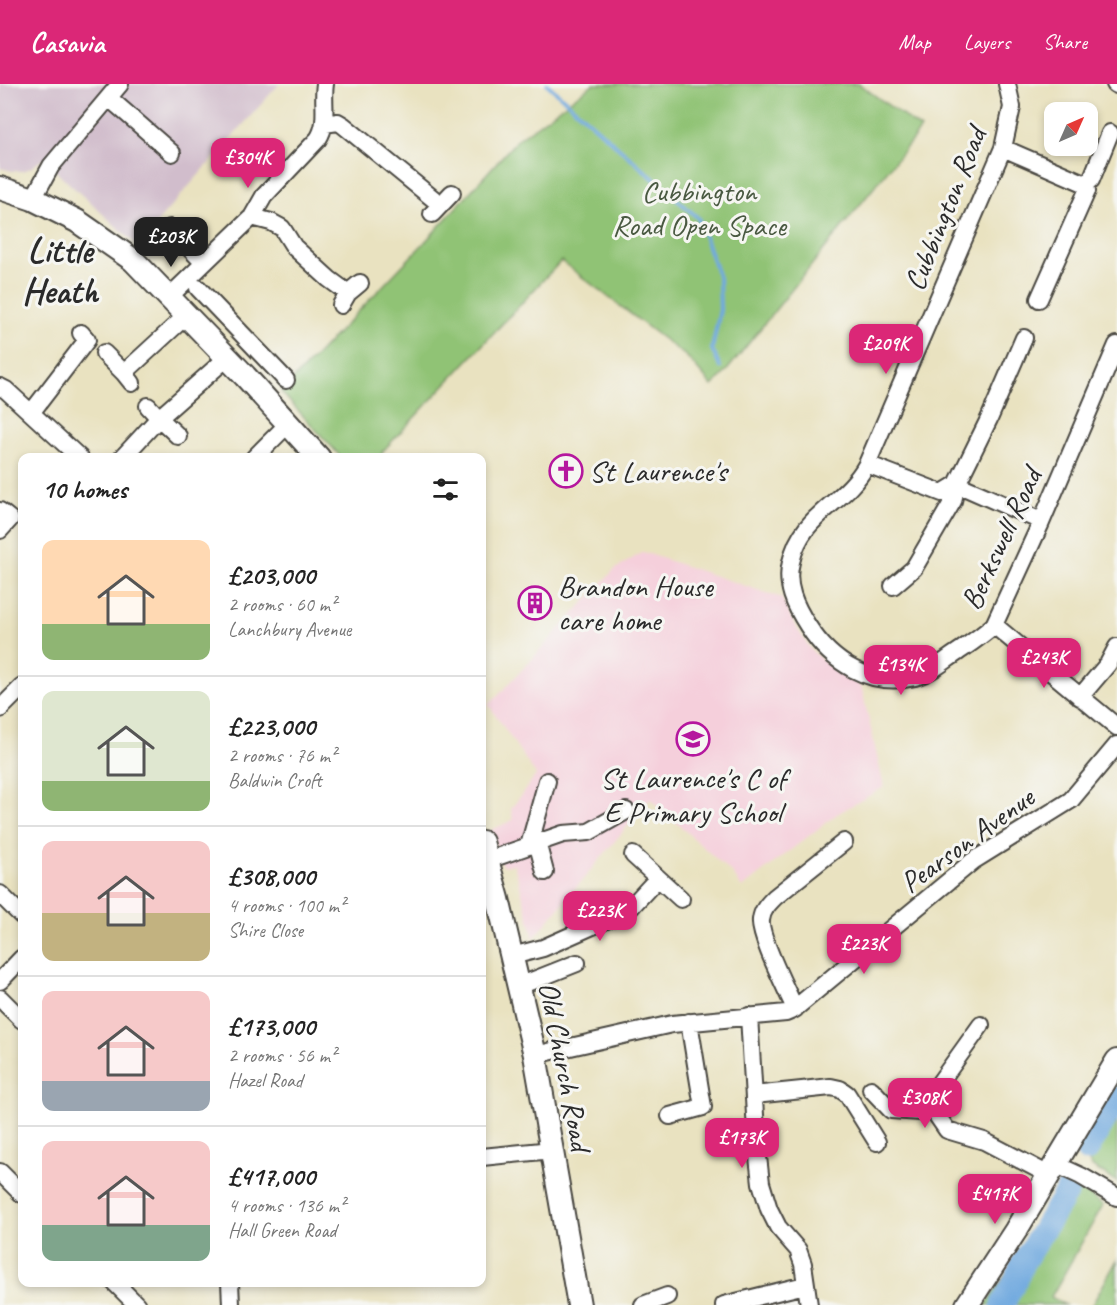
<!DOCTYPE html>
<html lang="en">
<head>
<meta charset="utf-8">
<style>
	:root { --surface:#fff; --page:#f2f2f2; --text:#222; --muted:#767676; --line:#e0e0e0; --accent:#db2777 }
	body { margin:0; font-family:Caveat,sans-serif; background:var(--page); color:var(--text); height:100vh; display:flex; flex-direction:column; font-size:22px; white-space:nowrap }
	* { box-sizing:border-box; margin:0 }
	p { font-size:20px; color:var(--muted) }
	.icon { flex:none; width:33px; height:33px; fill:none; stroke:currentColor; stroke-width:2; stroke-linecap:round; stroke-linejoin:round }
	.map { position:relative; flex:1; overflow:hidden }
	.sheet { position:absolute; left:18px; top:369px; width:468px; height:834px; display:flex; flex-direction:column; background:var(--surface); border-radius:12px; box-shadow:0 3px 9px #0003 }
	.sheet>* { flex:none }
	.needle { width:39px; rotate:45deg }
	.tools { position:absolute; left:1044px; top:18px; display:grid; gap:12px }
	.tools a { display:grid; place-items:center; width:54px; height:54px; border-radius:12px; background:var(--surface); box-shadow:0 3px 9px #0003; font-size:30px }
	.price { position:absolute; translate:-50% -51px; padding:0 14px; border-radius:12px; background:var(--accent); color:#fff; font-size:20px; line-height:39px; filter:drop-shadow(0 2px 3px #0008) }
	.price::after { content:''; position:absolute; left:50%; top:36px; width:18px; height:14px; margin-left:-9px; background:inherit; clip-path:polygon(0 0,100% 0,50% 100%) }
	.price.on { background:#222; color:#fff }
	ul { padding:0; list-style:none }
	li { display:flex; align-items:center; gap:18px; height:150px; padding:0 24px }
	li+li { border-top:2px solid var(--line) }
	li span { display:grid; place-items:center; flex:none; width:168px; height:120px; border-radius:12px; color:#555 }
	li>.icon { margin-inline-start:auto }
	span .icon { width:72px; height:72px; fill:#fffc; stroke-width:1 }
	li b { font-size:26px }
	h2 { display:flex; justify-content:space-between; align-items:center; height:72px; padding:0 24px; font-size:26px }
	header { display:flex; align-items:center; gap:36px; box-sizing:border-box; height:84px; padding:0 30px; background:var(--accent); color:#fff }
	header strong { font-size:28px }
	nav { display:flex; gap:33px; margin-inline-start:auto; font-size:21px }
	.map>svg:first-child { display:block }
	.built { fill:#f5cfdb }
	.industrial { fill:#d1bdcc }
	.green { fill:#90c374; stroke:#5e7750; stroke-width:1.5 }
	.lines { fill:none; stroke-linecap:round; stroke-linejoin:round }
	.stream { stroke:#6fa9df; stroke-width:4 }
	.river { stroke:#6fa9df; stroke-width:24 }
	.minor-casing { stroke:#484641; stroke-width:20 }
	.major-casing { stroke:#484641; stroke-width:26 }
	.minor { stroke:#fff; stroke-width:16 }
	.major { stroke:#fff; stroke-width:22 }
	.labels { text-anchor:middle; stroke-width:6; stroke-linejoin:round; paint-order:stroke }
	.park-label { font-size:30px; fill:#495941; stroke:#f6f6f2 }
	.street-label { font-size:30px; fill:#2b2b2b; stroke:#f6f6f2 }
	.poi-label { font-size:30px; fill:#2b2b2b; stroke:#f6f6f2; text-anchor:start }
	.district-label { font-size:36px; font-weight:bold; fill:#2b2b2b; stroke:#f6f6f2 }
</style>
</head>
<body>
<header>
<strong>Casavia</strong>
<nav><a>Map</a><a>Layers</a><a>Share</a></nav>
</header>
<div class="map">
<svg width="1117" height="1221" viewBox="0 0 1117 1221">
	<rect width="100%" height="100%" fill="#f6f6f2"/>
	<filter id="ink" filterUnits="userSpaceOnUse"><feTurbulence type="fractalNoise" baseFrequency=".0167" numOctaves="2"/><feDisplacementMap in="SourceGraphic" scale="12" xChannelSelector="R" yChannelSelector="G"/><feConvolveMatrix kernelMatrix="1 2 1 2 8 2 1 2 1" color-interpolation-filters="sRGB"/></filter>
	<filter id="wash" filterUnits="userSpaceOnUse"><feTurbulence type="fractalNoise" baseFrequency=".008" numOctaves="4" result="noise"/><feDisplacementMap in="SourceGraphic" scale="24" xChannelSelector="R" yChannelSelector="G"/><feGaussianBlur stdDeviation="1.35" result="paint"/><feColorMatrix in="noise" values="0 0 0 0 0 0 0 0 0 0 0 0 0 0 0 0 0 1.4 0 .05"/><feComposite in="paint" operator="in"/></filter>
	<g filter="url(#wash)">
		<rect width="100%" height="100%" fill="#e9e2c0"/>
		<path class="built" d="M643,468L782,514L794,540L812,567L834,586L861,601L884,703L837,730L742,804L733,790L650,715L534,854L514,780L502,782L491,746L513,736L511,725L536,691L488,620L495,615L614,486Z"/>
		<path class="industrial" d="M0,0H279L137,161L42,75L32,83L23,87H13L0,84Z"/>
		<path class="green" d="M593,0H859L921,45L724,290L712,302L687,273L561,177L382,368V373H341L281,308L424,159L517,56Z
			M1117,1008V1098L1091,1082L1084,1068Z
			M1066,1101L1078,1104L1103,1121L1051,1213L1065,1221H985Z
			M1117,1176V1221H1092Z"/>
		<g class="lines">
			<path class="stream" d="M547,0L698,134L719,194L720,226L712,265L720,283"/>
			<path class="river" d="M1087,1066L1117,1014
				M1002,1221L1016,1196L1022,1180L1067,1107"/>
		</g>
	</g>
	<g filter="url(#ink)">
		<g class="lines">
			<g class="minor-casing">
				<path id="minor" d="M1007,0L1012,23L1003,64L867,380C844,422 802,428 791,478C785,501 795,522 808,542C831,578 870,604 915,593C931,589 944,577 958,568C971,559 983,551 994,541L1040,441L1117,261
					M1115,0L1117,1
					M109,14L172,69
					M324,40L338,38L343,41L441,121
					M1003,64L1086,100L1087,107L1039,215
					M1086,100L1091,96L1110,49
					M33,115L51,82L120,0
					M432,130L452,109
					M252,133L271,138L282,144L294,163L329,195L348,209
					M170,144L204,179
					M198,204L286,296
					M170,212L252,133L264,112L318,55C329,39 322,18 325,0
					M341,221L348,209L360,199
					M104,269L124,289
					M132,299L124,289L187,231
					M0,303L6,306L80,374
					M31,329L87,256L81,249
					M178,352L159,334L228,273
					M122,374L159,334L148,322
					M254,374L289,339
					M867,380L942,409L957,400L989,335L1024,254
					M0,427L10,435L0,446
					M893,502L914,484L953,417L957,400L1041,437
					M994,541L1117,643
					M1080,613L1108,580L1117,563
					M0,625L22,603
					M537,758L545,788
					M529,762L547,697
					M633,771L681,815
					M488,776L563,750L589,748L626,727
					M0,810L22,832
					M512,872L543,864L622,829L631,823L658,794
					M0,897L22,874
					M519,902L577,879
					M0,914L22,936
					M795,925C787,906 759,853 761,836C762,826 768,820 775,813L844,758
					M749,932L757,1064L761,1099L769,1125L778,1143L798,1166L803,1180L809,1221
					M981,941L933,1008L931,1013L933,1022L936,1030L947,1046L984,1057L1049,1091
					M535,971L672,940L786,929L793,926L973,777L1071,716L1117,661
					M871,1005L891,1026L921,1028L933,1022
					M754,1011L831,1003L840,1005L847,1010L877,1058
					M670,1032L703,1023L689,938
					M482,1073L552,1066
					M1055,1080L1081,1092L1117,1113
					M0,1088L22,1110
					M114,1198L137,1221
					M230,1198L231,1221
					M643,1221L667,1212
					M724,1221L805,1201"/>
			</g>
			<g class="major-casing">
				<path id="major" d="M0,104L33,115L77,137L133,176L245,292L319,374
					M482,758L498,815L535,971L579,1221
					M967,1221L1016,1146L1117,977"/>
			</g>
			<use href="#minor" class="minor"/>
			<use href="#major" class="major"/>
		</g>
	</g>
	<defs>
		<g id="church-ring" transform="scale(1.725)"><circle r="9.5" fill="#f6f6f2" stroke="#b5179e" stroke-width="1.5"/><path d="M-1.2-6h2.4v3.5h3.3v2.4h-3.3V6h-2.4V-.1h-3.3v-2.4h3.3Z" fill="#b5179e"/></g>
		<g id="building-ring" transform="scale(1.725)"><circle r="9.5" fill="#f6f6f2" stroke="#b5179e" stroke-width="1.5"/><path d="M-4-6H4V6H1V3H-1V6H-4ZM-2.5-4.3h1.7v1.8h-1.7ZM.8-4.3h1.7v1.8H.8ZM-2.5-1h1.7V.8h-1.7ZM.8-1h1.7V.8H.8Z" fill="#b5179e"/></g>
		<g id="school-ring" transform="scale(1.725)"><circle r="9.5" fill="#f6f6f2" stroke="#b5179e" stroke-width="1.5"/><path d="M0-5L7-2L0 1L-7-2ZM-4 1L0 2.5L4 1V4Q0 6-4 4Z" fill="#b5179e"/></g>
	</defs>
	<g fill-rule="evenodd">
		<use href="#church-ring" x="566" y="387"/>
		<use href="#building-ring" x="535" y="519"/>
		<use href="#school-ring" x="693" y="655"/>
	</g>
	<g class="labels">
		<g class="park-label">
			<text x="699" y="117">Cubbington<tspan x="699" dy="34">Road Open Space</tspan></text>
		</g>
		<g class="street-label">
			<text transform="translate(945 125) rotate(-68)" y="10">Cubbington Road</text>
			<text transform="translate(1001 455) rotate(-65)" y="10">Berkswell Road</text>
			<text transform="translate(967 756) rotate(-36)" y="10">Pearson Avenue</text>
			<text transform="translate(565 982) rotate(79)" y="10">Old Church Road</text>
		</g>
		<g class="poi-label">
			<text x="589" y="397">St Laurence's</text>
			<text x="558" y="512">Brandon House<tspan x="558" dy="34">care home</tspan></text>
			<text x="693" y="704" text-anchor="middle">St Laurence's C of<tspan x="693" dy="34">E Primary School</tspan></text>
		</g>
		<g class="district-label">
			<text x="60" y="178">Little<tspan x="60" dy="41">Heath</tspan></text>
		</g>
	</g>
</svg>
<div class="tools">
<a><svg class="needle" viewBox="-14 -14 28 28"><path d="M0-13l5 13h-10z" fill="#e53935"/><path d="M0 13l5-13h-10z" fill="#767676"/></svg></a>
</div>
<b class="price" style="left:248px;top:105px">£304K</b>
<b class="price on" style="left:171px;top:184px">£203K</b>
<b class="price" style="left:886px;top:291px">£209K</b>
<b class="price" style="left:1044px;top:605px">£243K</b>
<b class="price" style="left:901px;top:612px">£134K</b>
<b class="price" style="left:600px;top:858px">£223K</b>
<b class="price" style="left:864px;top:891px">£223K</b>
<b class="price" style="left:925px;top:1045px">£308K</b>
<b class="price" style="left:742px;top:1085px">£173K</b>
<b class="price" style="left:995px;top:1141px">£417K</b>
<section class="sheet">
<h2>10 homes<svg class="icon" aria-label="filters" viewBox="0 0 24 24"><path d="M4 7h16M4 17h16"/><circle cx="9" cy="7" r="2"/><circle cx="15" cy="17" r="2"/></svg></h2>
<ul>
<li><span style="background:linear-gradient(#ffd9b3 70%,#8fb573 0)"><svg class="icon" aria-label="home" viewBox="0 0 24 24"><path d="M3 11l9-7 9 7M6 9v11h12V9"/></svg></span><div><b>£203,000</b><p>2 rooms · 60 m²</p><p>Lanchbury Avenue</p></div></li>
<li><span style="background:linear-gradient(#dfe7d0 75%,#8fb573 0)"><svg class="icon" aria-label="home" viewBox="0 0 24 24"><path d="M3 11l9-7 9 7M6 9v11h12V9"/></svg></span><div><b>£223,000</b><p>2 rooms · 76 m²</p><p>Baldwin Croft</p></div></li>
<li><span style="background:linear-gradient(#f6c9c9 60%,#c2b280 0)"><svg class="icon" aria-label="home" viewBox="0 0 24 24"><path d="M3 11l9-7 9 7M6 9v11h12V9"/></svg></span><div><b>£308,000</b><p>4 rooms · 100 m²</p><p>Shire Close</p></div></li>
<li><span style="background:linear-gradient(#f6c9c9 75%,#9aa5b1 0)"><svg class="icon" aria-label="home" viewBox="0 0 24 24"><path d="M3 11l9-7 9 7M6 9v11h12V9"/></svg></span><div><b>£173,000</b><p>2 rooms · 56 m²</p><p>Hazel Road</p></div></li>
<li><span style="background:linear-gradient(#f6c9c9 70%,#7fa58c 0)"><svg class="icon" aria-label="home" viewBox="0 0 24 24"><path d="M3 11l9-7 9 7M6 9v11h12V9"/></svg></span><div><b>£417,000</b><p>4 rooms · 136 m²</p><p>Hall Green Road</p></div></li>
</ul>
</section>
</div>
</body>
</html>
